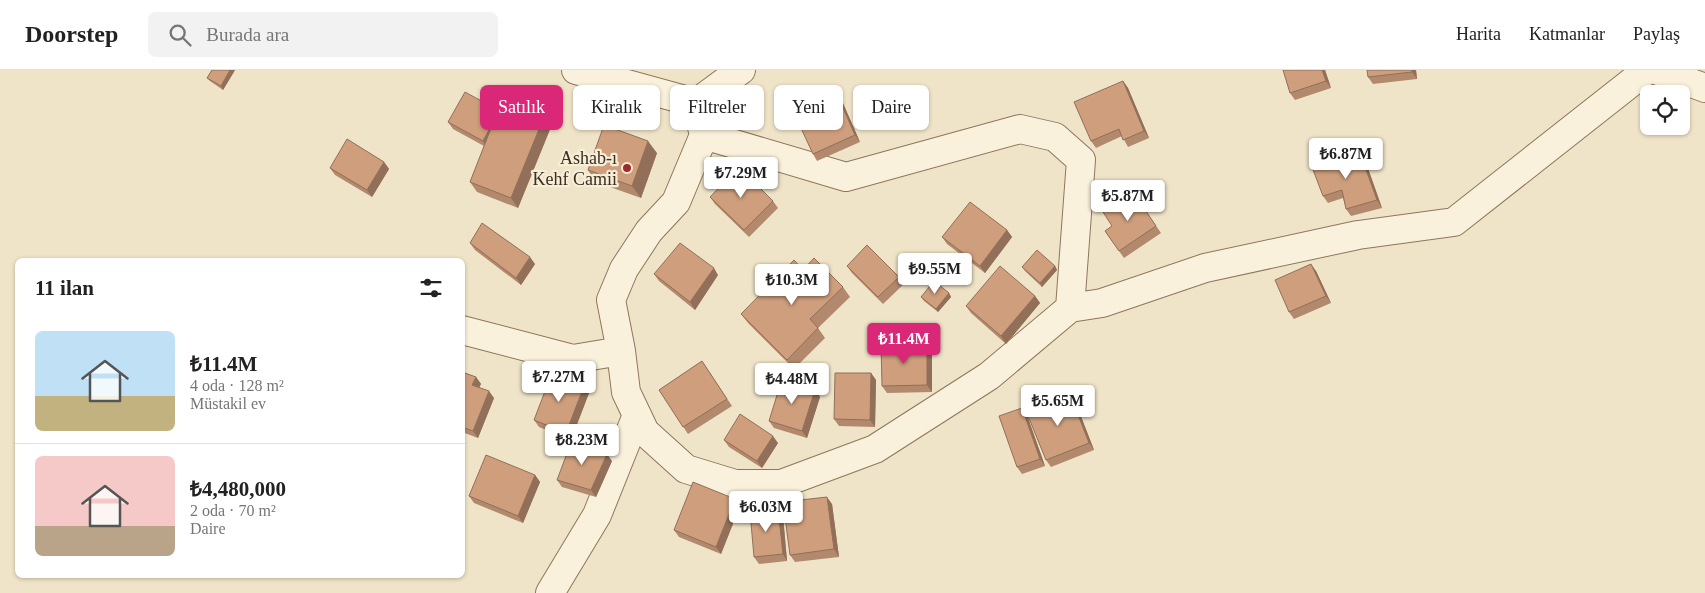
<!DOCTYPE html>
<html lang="tr">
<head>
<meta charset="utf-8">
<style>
	:root { --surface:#fff; --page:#f2f2f2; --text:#222; --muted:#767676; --line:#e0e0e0; --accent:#db2777 }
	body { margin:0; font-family:Georgia,serif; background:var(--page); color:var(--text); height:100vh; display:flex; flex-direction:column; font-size:19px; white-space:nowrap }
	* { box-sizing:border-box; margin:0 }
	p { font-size:16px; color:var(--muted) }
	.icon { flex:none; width:28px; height:28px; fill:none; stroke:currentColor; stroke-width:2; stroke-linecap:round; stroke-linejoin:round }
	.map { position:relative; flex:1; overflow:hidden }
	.details { position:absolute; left:15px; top:188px; width:450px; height:320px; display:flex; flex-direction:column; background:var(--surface); border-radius:8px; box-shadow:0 1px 4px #0004 }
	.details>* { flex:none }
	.hud { position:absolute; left:480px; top:15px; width:475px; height:45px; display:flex; gap:10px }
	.controls { position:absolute; left:1640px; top:15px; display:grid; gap:10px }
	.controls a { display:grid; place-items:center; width:50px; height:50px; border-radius:8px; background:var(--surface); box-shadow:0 1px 4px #0004; font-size:25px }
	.price { position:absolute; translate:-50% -42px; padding:0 11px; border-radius:5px; background:#fff; color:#222; font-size:16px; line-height:32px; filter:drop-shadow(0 1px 2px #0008) }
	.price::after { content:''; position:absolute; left:50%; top:30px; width:15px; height:11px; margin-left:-8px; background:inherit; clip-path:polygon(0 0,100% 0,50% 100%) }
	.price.on { background:var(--accent); color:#fff }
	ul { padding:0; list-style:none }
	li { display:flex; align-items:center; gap:15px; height:125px; padding:0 20px }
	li+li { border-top:1px solid var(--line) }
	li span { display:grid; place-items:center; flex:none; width:140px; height:100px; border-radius:8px; color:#555 }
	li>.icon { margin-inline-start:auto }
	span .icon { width:60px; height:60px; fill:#fffc; stroke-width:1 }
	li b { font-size:21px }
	h2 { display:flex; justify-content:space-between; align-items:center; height:60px; padding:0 20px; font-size:21px }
	.tag { padding:0 18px; border-radius:8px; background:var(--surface); box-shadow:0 1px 4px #0004; font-size:18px; line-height:45px }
	.tag.on { background:var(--accent); color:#fff }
	header { display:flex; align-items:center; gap:30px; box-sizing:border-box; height:70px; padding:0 25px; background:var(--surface); border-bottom:1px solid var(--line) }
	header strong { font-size:24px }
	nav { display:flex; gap:28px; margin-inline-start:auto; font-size:18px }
	.search { width:350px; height:45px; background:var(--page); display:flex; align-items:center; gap:12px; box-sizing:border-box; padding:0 18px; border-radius:8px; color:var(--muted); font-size:19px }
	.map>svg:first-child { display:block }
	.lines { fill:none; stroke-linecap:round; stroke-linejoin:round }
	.minor-casing { stroke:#8d765c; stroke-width:30 }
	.minor { stroke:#faf1dc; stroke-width:28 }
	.wall { fill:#b2896c }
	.shaded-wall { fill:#916f58 }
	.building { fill:#cf9f7d; stroke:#916f58 }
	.poi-dot { fill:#9e2a2b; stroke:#f7eed8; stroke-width:2 }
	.labels { text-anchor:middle; stroke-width:4.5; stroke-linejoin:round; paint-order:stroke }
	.poi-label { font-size:18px; fill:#3d2e20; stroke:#f7eed8; text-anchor:end }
</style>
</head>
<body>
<header>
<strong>Doorstep</strong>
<div class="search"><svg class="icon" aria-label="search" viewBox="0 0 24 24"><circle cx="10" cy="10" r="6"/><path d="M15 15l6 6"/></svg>Burada ara</div>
<nav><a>Harita</a><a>Katmanlar</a><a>Paylaş</a></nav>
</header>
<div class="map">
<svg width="1705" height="523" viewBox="0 0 1705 523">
	<rect width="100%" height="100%" fill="#f0e4c8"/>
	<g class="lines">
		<g class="minor-casing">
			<path id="minor" d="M576,0L696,33
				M1656,0L1705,18
				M696,33L704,65L676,132L649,161L624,199L611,230L621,281L626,322L645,362L686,399L735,414H781L875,379L989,306L1070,238L1102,233L1205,198L1358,165L1454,152L1647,0
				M696,33L741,0
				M704,65L846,107L1020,59L1055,67L1081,90L1070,238
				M462,260L573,289L621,281
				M550,523L597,445L637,345"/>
		</g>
		<use href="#minor" class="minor"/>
	</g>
	<path class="wall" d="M212,0H235L223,20L210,11L207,8Z
		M1283,0H1325L1331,18L1295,30L1290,23Z
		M1416,0L1417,9L1373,14L1368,7Z
		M1123,11L1128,18L1149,68L1128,77L1122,66L1096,78L1091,71Z
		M842,31L860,72L817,91L813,84Z
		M498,40L553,52L518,138L477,122L470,112L484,76L453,59L448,52Z
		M657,83L641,128L596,112L588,100Z
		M1360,83L1365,90L1382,138L1351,146L1346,139L1343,128L1328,133L1323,126Z
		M384,92L389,99L372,127L335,105L330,98Z
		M1133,122L1161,163L1124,188L1105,161L1112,156Z
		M710,127L773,131L778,138L749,167L715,134Z
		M1007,160L1012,167L985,203L947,174L942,167Z
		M470,173L535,194L521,215L475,180Z
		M847,196L899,207L904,214L883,234L852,203Z
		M1055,196L1057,200L1042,217L1025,201L1022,197Z
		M803,200L843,217L850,227L818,258L825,268L794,299L748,253L741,244Z
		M1316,201L1331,233L1294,249L1289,242Z
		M654,204L718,205L695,240L659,211Z
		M949,223L951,227L938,242L924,231L921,227Z
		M1035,226L1040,233L1006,274L971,243L966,236Z
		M927,274L932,281V322L887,323L882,316Z
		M702,291L732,336L688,364L659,320Z
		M462,302L476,307L481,314L479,317L494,328L478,368L462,362Z
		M871,303L876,310L875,357L839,356L834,349Z
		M815,320L820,327L807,368L774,358L769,351Z
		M589,323L571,370L539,357L534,350Z
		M1075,331L1094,380L1051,397L1046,390Z
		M1027,345L1045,396L1022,404L1017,397Z
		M724,370L778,373L762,398L729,377Z
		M612,391L596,427L562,417L557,410Z
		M535,405L540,412L523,453L474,433L469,426Z
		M735,429L740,436L721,484L679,467L674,460Z
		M832,434L839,487L795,492L790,485Z
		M783,446L787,491L759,494L754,487Z"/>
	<path class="shaded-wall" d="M230,0H235L223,20L221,16Z
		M1322,0H1325L1331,18L1326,11Z
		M1412,0H1416L1417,9L1412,2Z
		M1123,11L1128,18L1149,68L1144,61Z
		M837,24L842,31L860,72L855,65Z
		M499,41L488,78L483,71Z
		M546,42L553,52L518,138L511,128Z
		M648,71L657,83L641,128L632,116Z
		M1360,83L1365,90L1382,138L1377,130Z
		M384,92L389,99L372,127L367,120Z
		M1007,160L1012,167L985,203L980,196Z
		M530,187L535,194L521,215L516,208Z
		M1311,194L1316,201L1331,233L1326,226Z
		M1055,196L1057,200L1042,217L1040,213Z
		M714,198L718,205L695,240L690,232Z
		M949,223L951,227L938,242L936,239Z
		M1035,226L1040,233L1006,274L1001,266Z
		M927,274L932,281V322L927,315Z
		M871,303L876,310L875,357L870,350Z
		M476,307L481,314L477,322L472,315Z
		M584,316L589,323L571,370L566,363Z
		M815,320L820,327L807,368L802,361Z
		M489,321L494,328L478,368L473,361Z
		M1070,324L1075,331L1094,380L1089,373Z
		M1022,338L1027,345L1045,396L1040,389Z
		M773,366L778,373L762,398L757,391Z
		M607,384L612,391L596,427L591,420Z
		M535,405L540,412L523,453L518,446Z
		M827,427L832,434L839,487L834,479Z
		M735,429L740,436L721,484L716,477Z
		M778,439L783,446L787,491L783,484Z"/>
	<path class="building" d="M212,0H230L221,16L207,8Z
		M1283,0H1322L1326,11L1290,23Z
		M1367,0H1412V2L1368,7Z
		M1123,11L1144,61L1123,70L1119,59L1091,71L1074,32Z
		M465,22L498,40L494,50L483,71L448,52Z
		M837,24L855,65L813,84L794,43Z
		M504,25L546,42L511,128L470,112Z
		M604,55L648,71L632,116L588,100Z
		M347,69L384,92L367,120L330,98Z
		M1360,83L1377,130L1346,139L1342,120L1323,126L1312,97Z
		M739,97L773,131L744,160L710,127Z
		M1133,122L1156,156L1119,181L1105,161L1112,156L1103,142Z
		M970,132L1007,160L980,196L942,167Z
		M482,153L530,187L516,208L470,173Z
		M680,173L714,198L690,232L654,204Z
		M867,175L899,207L878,227L847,196Z
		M1037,180L1055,196L1040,213L1022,197Z
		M814,188L843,217L810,249L818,258L787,290L741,244L794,190L803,200Z
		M1311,194L1326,226L1289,242L1275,210Z
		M1000,196L1035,226L1001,266L966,236Z
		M934,211L949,223L936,239L921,227Z
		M881,274H927V315L882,316Z
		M702,291L727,329L683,357L659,320Z
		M462,302L476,307L472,315L489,321L473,361L462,357Z
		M552,303L584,316L566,363L534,350Z
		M835,303H871L870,350L834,349Z
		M782,309L815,320L802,361L769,351Z
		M1070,324L1089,373L1046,390L1026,341Z
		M1022,338L1040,389L1017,397L999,346Z
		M740,344L773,366L757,391L724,370Z
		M572,370L607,384L591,420L557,410Z
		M486,385L535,405L518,446L469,426Z
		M693,412L735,429L716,477L674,460Z
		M827,427L834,479L790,485L783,432Z
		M778,439L783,484L754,487L750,442Z"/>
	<circle class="poi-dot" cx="627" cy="98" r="5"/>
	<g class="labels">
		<g class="poi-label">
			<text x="617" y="94">Ashab-ı<tspan x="617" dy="21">Kehf Camii</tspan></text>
		</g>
	</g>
</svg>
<div class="controls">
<a><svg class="icon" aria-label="locate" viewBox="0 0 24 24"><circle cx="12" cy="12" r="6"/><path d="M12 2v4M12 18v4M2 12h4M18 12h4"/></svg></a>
</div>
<b class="price" style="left:1346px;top:110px">₺6.87M</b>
<b class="price" style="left:741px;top:129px">₺7.29M</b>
<b class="price" style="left:1128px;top:152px">₺5.87M</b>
<b class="price" style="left:935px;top:225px">₺9.55M</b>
<b class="price" style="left:792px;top:236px">₺10.3M</b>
<b class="price on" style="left:904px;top:295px">₺11.4M</b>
<b class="price" style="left:559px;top:333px">₺7.27M</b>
<b class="price" style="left:792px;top:335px">₺4.48M</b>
<b class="price" style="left:1058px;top:357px">₺5.65M</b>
<b class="price" style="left:582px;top:396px">₺8.23M</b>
<b class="price" style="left:766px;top:463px">₺6.03M</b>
<div class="hud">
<a class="tag on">Satılık</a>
<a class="tag">Kiralık</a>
<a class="tag">Filtreler</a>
<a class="tag">Yeni</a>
<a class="tag">Daire</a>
</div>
<section class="details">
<h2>11 ilan<svg class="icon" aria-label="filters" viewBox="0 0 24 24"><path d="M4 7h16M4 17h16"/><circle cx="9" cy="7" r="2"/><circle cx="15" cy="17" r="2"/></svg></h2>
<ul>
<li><span style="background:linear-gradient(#bfe0f5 65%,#c2b280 0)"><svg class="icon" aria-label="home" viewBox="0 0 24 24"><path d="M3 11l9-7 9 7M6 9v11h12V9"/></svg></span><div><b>₺11.4M</b><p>4 oda · 128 m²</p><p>Müstakil ev</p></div></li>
<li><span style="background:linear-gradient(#f6c9c9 70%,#b9a48a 0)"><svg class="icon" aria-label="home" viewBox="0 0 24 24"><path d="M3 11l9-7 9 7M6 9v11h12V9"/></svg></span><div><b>₺4,480,000</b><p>2 oda · 70 m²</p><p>Daire</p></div></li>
</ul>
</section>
</div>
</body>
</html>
